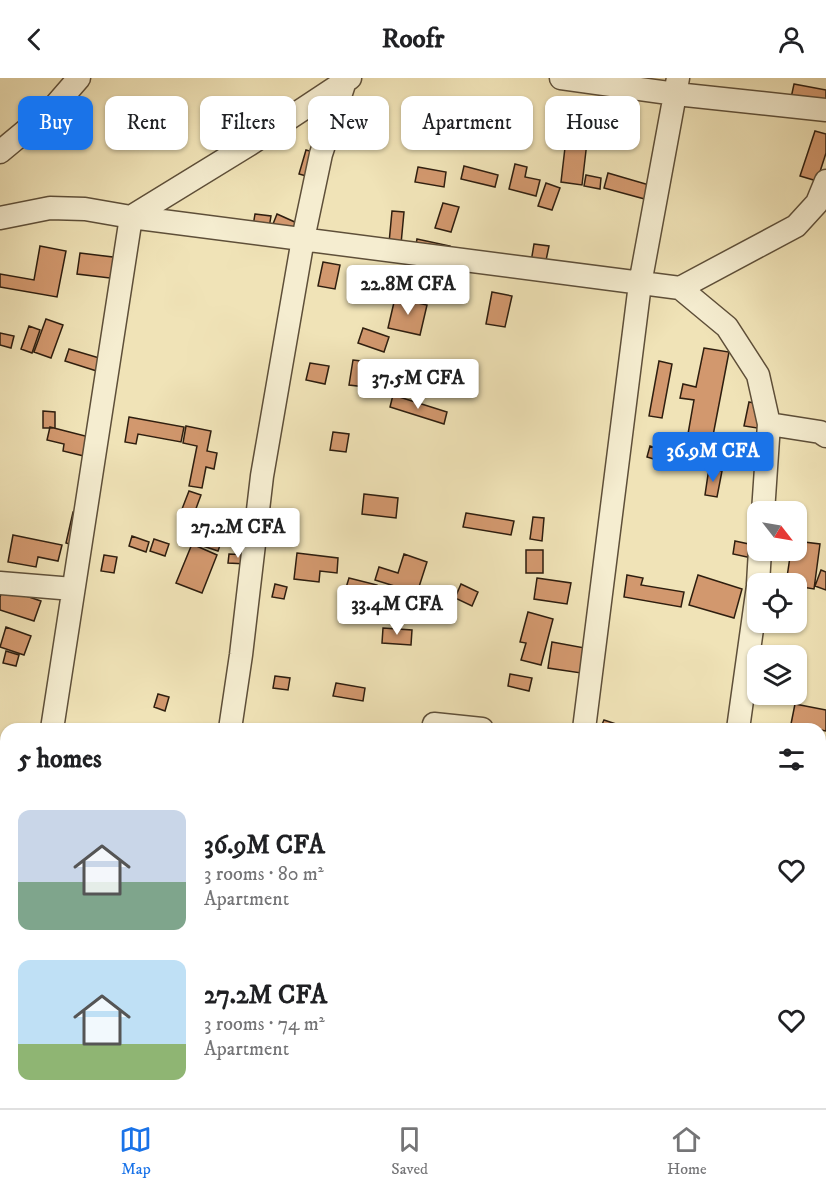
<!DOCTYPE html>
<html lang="en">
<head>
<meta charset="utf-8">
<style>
	:root { --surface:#fff; --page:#f2f2f2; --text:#202124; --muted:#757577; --line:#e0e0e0; --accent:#1a73e8 }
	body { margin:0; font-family:"IM FELL DW Pica",serif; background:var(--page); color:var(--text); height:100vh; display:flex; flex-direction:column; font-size:22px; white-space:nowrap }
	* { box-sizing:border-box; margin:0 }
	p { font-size:20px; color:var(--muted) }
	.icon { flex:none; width:33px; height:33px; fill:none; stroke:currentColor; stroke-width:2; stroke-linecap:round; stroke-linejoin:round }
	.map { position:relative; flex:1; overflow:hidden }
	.panel { position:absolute; left:0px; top:645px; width:826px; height:386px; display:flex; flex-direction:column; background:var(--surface); border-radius:18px 18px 0 0; box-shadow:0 2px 4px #0004 }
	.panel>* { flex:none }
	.hud { position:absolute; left:18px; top:18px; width:790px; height:54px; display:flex; gap:12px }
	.needle { width:39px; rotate:121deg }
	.fabs { position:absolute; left:747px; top:423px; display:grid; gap:12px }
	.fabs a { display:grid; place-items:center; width:60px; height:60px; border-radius:12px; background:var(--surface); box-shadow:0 2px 4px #0004; font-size:30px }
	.price { position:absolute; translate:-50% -51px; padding:0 14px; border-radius:6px; background:#fff; color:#222; font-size:20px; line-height:39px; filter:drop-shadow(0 2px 3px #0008) }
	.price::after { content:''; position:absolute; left:50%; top:36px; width:18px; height:14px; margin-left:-9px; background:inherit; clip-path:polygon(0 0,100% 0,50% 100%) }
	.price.on { background:var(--accent); color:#fff }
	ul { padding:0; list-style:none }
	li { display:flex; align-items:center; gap:18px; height:150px; padding:0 18px }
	li span { display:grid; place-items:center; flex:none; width:168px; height:120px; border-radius:12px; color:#555 }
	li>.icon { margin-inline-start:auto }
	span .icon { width:72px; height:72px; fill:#fffc; stroke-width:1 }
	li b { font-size:26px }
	h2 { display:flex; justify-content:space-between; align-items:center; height:72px; padding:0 18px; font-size:26px }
	.pill { padding:0 21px; border-radius:12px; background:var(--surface); box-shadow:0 2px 4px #0004; font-size:21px; line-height:54px }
	.pill.on { background:var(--accent); color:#fff }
	header { display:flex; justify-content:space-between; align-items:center; height:78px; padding:0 18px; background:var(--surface); font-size:27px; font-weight:800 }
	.tab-bar { display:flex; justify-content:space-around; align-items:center; height:84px; border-top:2px solid var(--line); background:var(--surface); font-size:16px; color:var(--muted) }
	.tab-bar a { display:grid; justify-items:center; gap:3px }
	.tab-bar .on { color:var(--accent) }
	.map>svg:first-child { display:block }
	.building { fill:#d2986e; stroke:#2e1e0f; stroke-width:1.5 }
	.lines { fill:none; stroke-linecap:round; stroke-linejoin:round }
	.minor-casing { stroke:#5e4f39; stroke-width:25 }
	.minor { stroke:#f5edd0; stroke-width:22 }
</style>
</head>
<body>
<header><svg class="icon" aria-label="back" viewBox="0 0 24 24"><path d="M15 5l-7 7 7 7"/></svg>Roofr<svg class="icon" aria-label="person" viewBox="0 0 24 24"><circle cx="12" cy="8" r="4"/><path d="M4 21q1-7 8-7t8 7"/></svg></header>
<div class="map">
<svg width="826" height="1030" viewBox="0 0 826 1030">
	<rect width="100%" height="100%" fill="#f0e3b7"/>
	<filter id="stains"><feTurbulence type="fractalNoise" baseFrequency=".00333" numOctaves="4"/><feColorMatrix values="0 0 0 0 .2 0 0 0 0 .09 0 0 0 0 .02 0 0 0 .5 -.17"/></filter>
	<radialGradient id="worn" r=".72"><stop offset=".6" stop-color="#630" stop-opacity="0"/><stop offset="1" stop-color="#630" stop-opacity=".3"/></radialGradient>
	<path class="building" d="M794,6L826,12V26L791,20Z
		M117,20L132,36L123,44L108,29Z
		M815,53L826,56V75L817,103L800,98Z
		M566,61L587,64L582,107L561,104Z
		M306,72L317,75L310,99L299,96Z
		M515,86L527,89L525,99L540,102L536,118L509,111Z
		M464,88L498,97L495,109L461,101Z
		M418,89L446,94L444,109L415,104Z
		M608,95L656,109L652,123L604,110Z
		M586,97L601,100L600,111L584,108Z
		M546,105L560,110L552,132L538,128Z
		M443,125L459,129L451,154L435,150Z
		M392,133L404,134L401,166L389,165Z
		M255,136L271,138L269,150L253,148Z
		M277,136L297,145L293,155L273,146Z
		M417,161L450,168L448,180L415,172Z
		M534,166L549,168L544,192L530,190Z
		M40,168L66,173L57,219L0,209V196L34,202Z
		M80,175L121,180L118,201L77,196Z
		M323,184L340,187L335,211L318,208Z
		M492,214L512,218L505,249L486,246Z
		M395,220L427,227L420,257L388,250Z
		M46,241L63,247L51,280L34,274Z
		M29,248L40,252L32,275L21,271Z
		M363,250L389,259L384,274L358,265Z
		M0,255L14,258L11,270L0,267Z
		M704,270L729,274L707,389L694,386L700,358L688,356L694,322L680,320L683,306L696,309Z
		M69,271L106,282L103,295L65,283Z
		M353,282L377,285L374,310L349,307Z
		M659,283L672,286L662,340L649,338Z
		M310,285L329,288L325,306L306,302Z
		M393,317L447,334L444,346L390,329Z
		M749,324L769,328L764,351L744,348Z
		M43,333L55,334V350H43Z
		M129,339L184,349L181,364L138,356L136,366L125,364Z
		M186,348L211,353L207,373L217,375L214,391L206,389L202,410L189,408L197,368L183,365Z
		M50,349L93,360L88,379L63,373L64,366L47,362Z
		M333,354L349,356L346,374L330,372Z
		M650,368L670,375L667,385L647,379Z
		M709,390L722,393L717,419L705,417Z
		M189,413L201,417L194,436L182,431Z
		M364,416L398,420L396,440L362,436Z
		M73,434L84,436L77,468L66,465Z
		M466,435L514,443L511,457L463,449Z
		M533,439L544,440L542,463L530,461Z
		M204,446L225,453L218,473L197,466Z
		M13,457L62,467L58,483L38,479L36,489L8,484Z
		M132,458L149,464L146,474L129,468Z
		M154,461L169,466L165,478L150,473Z
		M735,463L758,468L761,482L733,476Z
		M796,463L820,466L814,511L796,508V506H786L791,472H796Z
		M192,466L217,477L202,515L176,505Z
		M526,472H543V495H526Z
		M297,475L338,480L337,495L320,493L319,504L294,501Z
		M229,476L248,477L247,486L228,485Z
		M404,476L427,484L417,515L375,502L379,489L398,495Z
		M104,477L117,479L114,495L101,493Z
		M821,492L826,494V512L815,508Z
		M627,497L643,500L641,507L684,514L681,529L624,519Z
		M698,497L742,511L734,540L689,527Z
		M349,500L377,507L375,520L345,513Z
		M537,500L571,505L567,526L534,521Z
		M5,504L14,514L41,523L34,543L0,532V519Z
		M275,506L287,509L284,521L272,519Z
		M461,506L478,514L472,528L455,520Z
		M528,534L553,541L541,587L521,582L526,565L520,564Z
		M6,549L31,558L24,577L0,569Z
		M383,550L412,552L411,567L382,565Z
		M552,564L585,570L581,595L548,590Z
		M6,573L19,577L16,588L3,585Z
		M510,596L532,600L529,613L508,608Z
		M275,598L290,600L288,612L273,610Z
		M336,605L365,610L363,623L333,618Z
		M158,616L169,619L165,633L154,629Z
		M795,626L826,632V653L791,646Z
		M604,642L616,646L614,651H600Z
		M820,680L826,681V694L820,693Z
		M821,821L826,822V867L820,866Z
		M6,953V974L5,976L0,972V962Z
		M820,987H826V1004H820Z
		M85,1024H97L96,1030H84Z
		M96,1024H110L109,1030H94Z
		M216,1024H224V1030H216Z
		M302,1024H315L316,1030H302Z
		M315,1024H331V1029L315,1030Z
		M374,1024H468L469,1028L449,1030H374Z
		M473,1024H495L496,1030H474Z
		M542,1024H568V1025L543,1028Z"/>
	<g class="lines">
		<g class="minor-casing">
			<path id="minor" d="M561,0L676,16L826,32
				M0,74L53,30L79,0
				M0,140L50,130L85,131L131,139L680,210L727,249L758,297L769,346L763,434
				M680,210L796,148L817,125L826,103
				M769,346L820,354L826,358
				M0,505L73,511
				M758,506L760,472
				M52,651L131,139L250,66L350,0
				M230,651L241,577L262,398L303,161L321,76L346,0
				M433,651L434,646L482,651
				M584,651L640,206L678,0
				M738,651L758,508
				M820,699H826
				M0,761L6,762
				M820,919H826
				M820,1018L826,1017
				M245,1024L246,1030
				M653,1030L729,1024"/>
		</g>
		<use href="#minor" class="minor"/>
	</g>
	<rect width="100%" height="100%" filter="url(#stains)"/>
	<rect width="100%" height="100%" fill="url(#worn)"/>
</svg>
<div class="fabs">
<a><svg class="needle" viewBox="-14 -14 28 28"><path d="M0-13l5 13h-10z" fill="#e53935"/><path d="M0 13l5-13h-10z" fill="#757577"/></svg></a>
<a><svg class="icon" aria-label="locate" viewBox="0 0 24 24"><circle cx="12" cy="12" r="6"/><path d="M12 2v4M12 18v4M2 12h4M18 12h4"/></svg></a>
<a><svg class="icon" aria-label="layers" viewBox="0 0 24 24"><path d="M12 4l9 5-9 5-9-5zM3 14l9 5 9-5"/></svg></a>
</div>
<b class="price" style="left:408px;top:238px">22.8M CFA</b>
<b class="price" style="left:418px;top:332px">37.5M CFA</b>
<b class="price on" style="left:713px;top:405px">36.9M CFA</b>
<b class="price" style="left:238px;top:481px">27.2M CFA</b>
<b class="price" style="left:397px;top:558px">33.4M CFA</b>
<div class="hud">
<a class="pill on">Buy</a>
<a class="pill">Rent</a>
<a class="pill">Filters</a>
<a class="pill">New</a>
<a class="pill">Apartment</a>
<a class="pill">House</a>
</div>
<section class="panel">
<h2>5 homes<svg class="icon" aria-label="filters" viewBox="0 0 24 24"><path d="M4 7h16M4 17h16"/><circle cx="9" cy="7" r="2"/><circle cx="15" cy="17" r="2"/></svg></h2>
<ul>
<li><span style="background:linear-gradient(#c9d6e8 60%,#7fa58c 0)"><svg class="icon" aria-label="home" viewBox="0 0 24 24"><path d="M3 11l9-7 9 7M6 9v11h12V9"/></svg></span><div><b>36.9M CFA</b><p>3 rooms · 80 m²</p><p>Apartment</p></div><svg class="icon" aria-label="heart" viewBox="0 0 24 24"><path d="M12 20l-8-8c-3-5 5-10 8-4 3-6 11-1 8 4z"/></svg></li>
<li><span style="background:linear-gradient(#bfe0f5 70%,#8fb573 0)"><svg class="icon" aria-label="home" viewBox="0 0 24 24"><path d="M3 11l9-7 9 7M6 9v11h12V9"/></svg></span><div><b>27.2M CFA</b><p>3 rooms · 74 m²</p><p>Apartment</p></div><svg class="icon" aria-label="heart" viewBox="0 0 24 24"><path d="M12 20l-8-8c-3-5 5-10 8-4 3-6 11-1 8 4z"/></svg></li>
</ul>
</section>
</div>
<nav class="tab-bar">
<a class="on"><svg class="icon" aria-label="map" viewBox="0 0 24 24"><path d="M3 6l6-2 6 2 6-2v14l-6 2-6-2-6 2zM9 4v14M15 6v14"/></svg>Map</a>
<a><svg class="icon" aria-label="saved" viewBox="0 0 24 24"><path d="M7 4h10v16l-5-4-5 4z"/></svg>Saved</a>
<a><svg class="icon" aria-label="home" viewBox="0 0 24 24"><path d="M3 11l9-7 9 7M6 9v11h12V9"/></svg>Home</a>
</nav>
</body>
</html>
